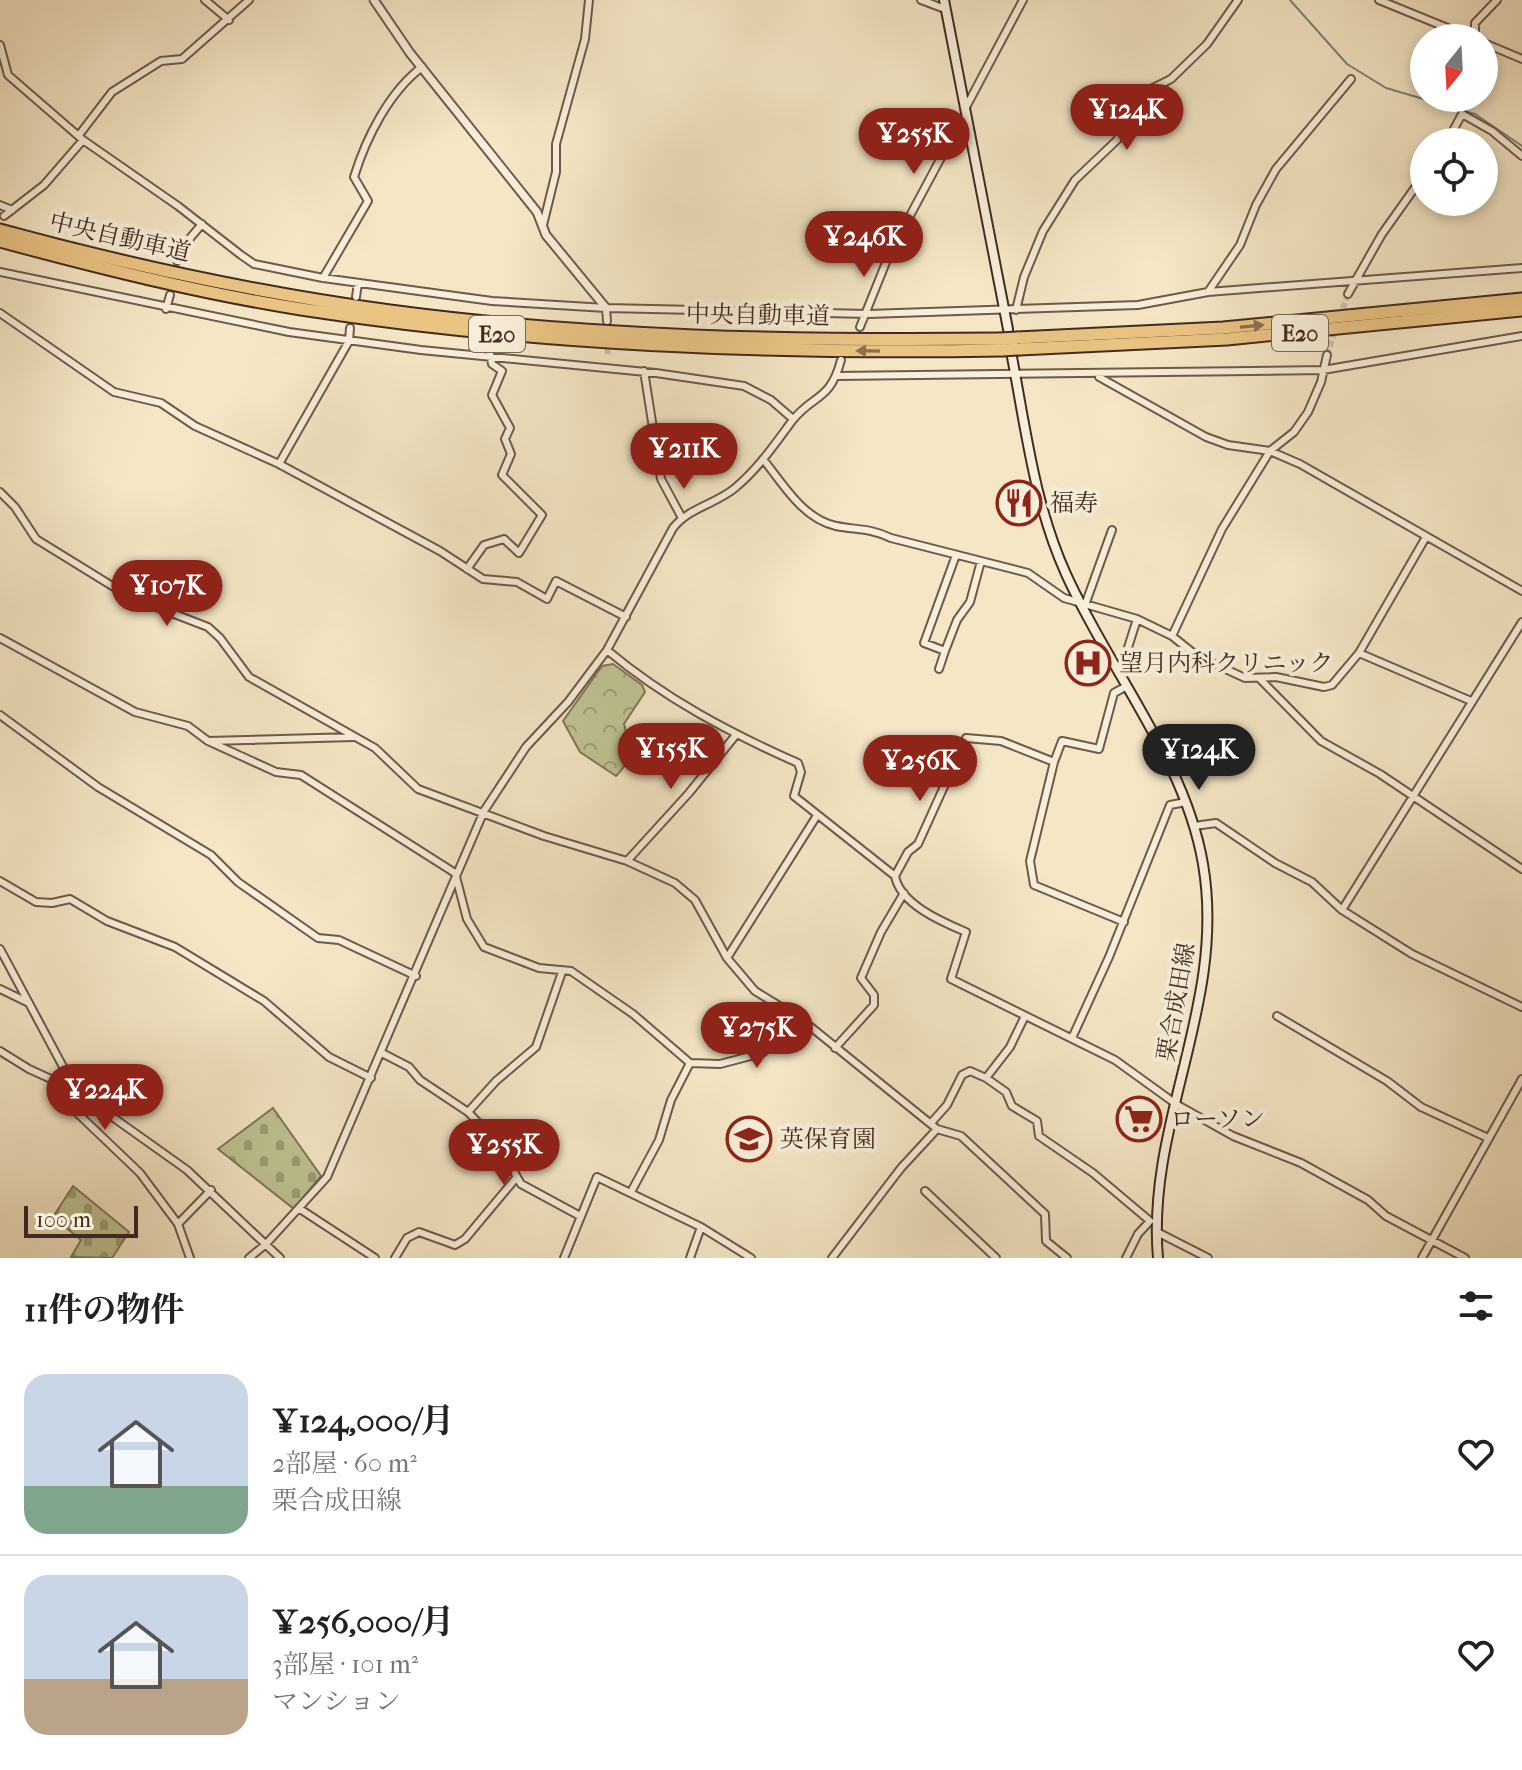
<!DOCTYPE html>
<html lang="ja">
<head>
<meta charset="utf-8">
<style>
	:root { --surface:#fff; --page:#f6f6f6; --text:#222; --muted:#767676; --line:#e0e0e0; --accent:#8f2418 }
	body { margin:0; font-family:"IM FELL French Canon","Noto Serif JP",serif; background:var(--page); color:var(--text); height:100vh; display:flex; flex-direction:column; font-size:30px; white-space:nowrap }
	* { box-sizing:border-box; margin:0 }
	p { font-size:26px; color:var(--muted) }
	.icon { flex:none; width:44px; height:44px; fill:none; stroke:currentColor; stroke-width:2; stroke-linecap:round; stroke-linejoin:round }
	.map { position:relative; height:1258px; overflow:hidden }
	.drawer { display:flex; flex-direction:column; background:var(--surface); flex:1 }
	.drawer>* { flex:none }
	.needle { width:52px; rotate:198deg }
	.tools { position:absolute; left:1410px; top:24px; display:grid; gap:16px }
	.tools a { display:grid; place-items:center; width:88px; height:88px; border-radius:50%; background:var(--surface); box-shadow:0 4px 12px #0003; font-size:40px }
	.scale { position:absolute; left:24px; bottom:20px; width:114px; box-sizing:border-box; padding-left:8px; border:4px solid #432a21; border-top:0; font-size:22px; line-height:28px; white-space:nowrap; color:#432a21; -webkit-text-stroke:6px #f8efda; paint-order:stroke }
	.price { position:absolute; translate:-50% -68px; padding:0 18px; border-radius:28px; background:var(--accent); color:#fff; font-size:26px; line-height:52px; filter:drop-shadow(0 2px 4px #0008) }
	.price::after { content:''; position:absolute; left:50%; top:48px; width:24px; height:18px; margin-left:-12px; background:inherit; clip-path:polygon(0 0,100% 0,50% 100%) }
	.price.current { background:#222; color:#fff }
	ul { padding:0; list-style:none }
	li { display:flex; align-items:center; gap:24px; height:200px; padding:0 24px }
	li+li { border-top:2px solid var(--line) }
	li span { display:grid; place-items:center; flex:none; width:224px; height:160px; border-radius:24px; color:#555 }
	li>.icon { margin-inline-start:auto }
	span .icon { width:96px; height:96px; fill:#fffc; stroke-width:1 }
	li b { font-size:34px }
	h2 { display:flex; justify-content:space-between; align-items:center; height:96px; padding:0 24px; font-size:34px }
	.map>svg:first-child { display:block }
	.forest { fill:url(#forest-crowns); stroke:#81775a; stroke-width:2 }
	.cemetery { fill:url(#cemetery-stones); stroke:#81775a; stroke-width:2 }
	.lines { fill:none; stroke-linecap:round; stroke-linejoin:round }
	.stream { stroke:#79837d; stroke-width:2 }
	.minor-tunnel { stroke:#d1c1a5; stroke-width:6; stroke-dasharray:6 3; stroke-linecap:butt }
	.minor-casing { stroke:#70594a; stroke-width:10 }
	.tertiary-casing { stroke:#70594a; stroke-width:11 }
	.secondary-casing { stroke:#432a21; stroke-width:12 }
	.motorway-casing { stroke:#432a21; stroke-width:15 }
	.minor { stroke:#f8efda; stroke-width:6 }
	.tertiary { stroke:#f8efda; stroke-width:7 }
	.secondary { stroke:#f8efda; stroke-width:8 }
	.motorway { stroke:#eac483; stroke-width:11 }
	.motorway-bridge-casing { stroke:#432a21; stroke-width:15; stroke-linecap:butt }
	.motorway-bridge { stroke:#eac483; stroke-width:11 }
	.oneway { fill:#8e6f4d }
	.labels { text-anchor:middle; stroke-width:8; stroke-linejoin:round; paint-order:stroke }
	.shield { fill:#f8efda; stroke:#796558; stroke-width:2 }
	.shield-label { font-size:22px; font-weight:bold; fill:#432a21 }
	.street-label { font-size:24px; fill:#432a21; stroke:#f8efda }
	.poi-label { font-size:24px; fill:#432a21; stroke:#f8efda; text-anchor:start }
</style>
</head>
<body>
<div class="map">
<svg width="1522" height="1258" viewBox="0 0 1522 1258">
	<defs>
		<pattern id="forest-crowns" width="20" height="18" patternUnits="userSpaceOnUse" patternTransform="scale(2)"><rect width="20" height="18" fill="#bfc493"/><path d="M2 6a3 3 0 1 1 6 0M12 15a3 3 0 1 1 6 0" fill="none" stroke="#9d9f78"/></pattern>
		<pattern id="cemetery-stones" width="16" height="16" patternUnits="userSpaceOnUse" patternTransform="scale(2)"><rect width="16" height="16" fill="#bfc493"/><path d="M2 7V4a2 2 0 0 1 4 0v3zM10 15v-3a2 2 0 0 1 4 0v3z" fill="#9d9f78"/></pattern>
	</defs>
	<rect width="100%" height="100%" fill="#f5e7c6"/>
	<filter id="stains"><feTurbulence type="fractalNoise" baseFrequency=".0025" numOctaves="4"/><feColorMatrix values="0 0 0 0 .2 0 0 0 0 .09 0 0 0 0 .02 0 0 0 .5 -.17"/></filter>
	<radialGradient id="worn" r=".72"><stop offset=".6" stop-color="#630" stop-opacity="0"/><stop offset="1" stop-color="#630" stop-opacity=".3"/></radialGradient>
	<path class="forest" d="M700 456a17 17 0 1 1 34 0a17 17 0 1 1-34 0Z
		M613,664L642,685L645,692L624,724C631,748 634,758 616,776L580,752L563,721L602,666Z"/>
	<path class="cemetery" d="M273,1108L321,1176L294,1209L218,1149Z
		M73,1186L129,1232L112,1258L71,1257L81,1240L53,1217Z"/>
	<g class="lines">
		<path class="stream" d="M1290,0L1347,64L1386,88L1475,114L1522,146"/>
		<path class="minor-tunnel" d="M1340,317L1348,294
			M607,321L608,357
			M1327,355L1336,328"/>
		<g class="minor-casing">
			<path id="minor" d="M205,0L229,20
				M921,0L945,9
				M1379,0L1472,38
				M1475,38V23L1497,0
				M1484,43L1522,59
				M0,45L8,75L83,140L178,206L241,255L254,264L323,278L492,301L606,308L868,314L1138,305L1208,292L1522,268
				M965,109L1023,0
				M79,135L112,92L161,61L182,59L249,0
				M1447,142L1462,114L1492,131L1522,156
				M0,205L12,210
				M4,216L44,185L83,140
				M543,225L556,172V144L585,39L589,0
				M177,261L180,250L202,224
				M0,272L289,332L421,350L656,373L744,386L771,400L793,419
				M323,278L368,201L354,177C366,138 389,92 422,67
				M1208,292L1240,245L1256,205L1276,169L1351,79
				M1348,294L1382,234L1424,175
				M356,297L358,283
				M606,308L607,321
				M166,309L170,295
				M1016,310L1024,277L1043,231L1075,180L1117,140L1141,94L1171,79L1207,44L1238,0
				M0,313L114,392L161,403L195,426L279,464L440,551L483,579L517,582L547,599L556,581L626,617
				M860,327L889,255L959,124L966,117
				M644,371L661,479L682,518
				M837,376L1323,370L1522,336
				M1099,377L1206,437L1228,445L1270,451L1300,464L1522,591
				M763,459C783,484 803,519 836,526C856,530 871,528 891,538L1028,573L1064,598L1137,619
				M279,464L349,341L350,328
				M0,492L15,507L36,539L130,597L208,627L220,638L249,677L375,748L418,789L544,836L627,861L675,883L695,900L727,958L755,991L801,1019L937,1129L961,1136L1045,1214L1046,1241L1067,1258
				M956,555L924,643L945,651L957,620L970,602L981,561
				M467,569L484,545L504,539L519,553L542,515L502,475L511,454L505,439L510,428L492,395L502,371L492,364L488,342
				M1085,605L1112,530
				M1172,636L1222,529L1270,451L1294,432L1308,412L1321,382L1327,355
				M0,638L135,712L188,726L208,741L354,737
				M607,650C664,698 730,733 798,763L801,772L794,796L895,876C900,904 942,922 966,932L951,979L1115,1060L1176,1104L1233,1136L1301,1163L1368,1200L1386,1216L1465,1258
				M1359,653L1426,537
				M939,669L945,651
				M1120,673L1137,619L1172,636L1197,656L1245,678L1276,677L1324,687L1332,685L1359,653L1471,701
				M1259,678L1321,741L1380,774L1522,869
				M0,715L98,787L211,855L238,882L318,938L339,940L416,976
				M208,741L276,772L301,775L455,873L467,919L484,947L539,968L571,971L633,1014L690,1063L720,1064L762,1053L801,1019
				M1054,762L1062,741L1099,749L1114,693L1125,687
				M1194,826L1216,823L1275,863L1312,882L1342,910L1412,954L1522,1007
				M627,861L689,793L735,736
				M895,876L908,852L918,844L966,738L1001,741L1054,762L1030,861L1034,885L1124,922
				M0,881L36,902L52,903L70,899L107,921L175,947L264,1001L329,1057L371,1078
				M1342,910L1522,622
				M0,949L76,1091L187,1170L280,1258
				M727,958L816,817
				M0,989L29,1003
				M1277,1016L1387,1081L1421,1107L1486,1137
				M1072,1038L1109,957L1170,805L1186,802
				M835,1048L874,1005V995L861,978L881,932L904,893
				M0,1051L29,1069L75,1090
				M382,1053L409,1067L420,1080L468,1112L497,1142L521,1184L580,1216
				M986,1078L1006,1092L1012,1106L1037,1121L1039,1136L1093,1173L1150,1221L1138,1234L1126,1258
				M52,1080L71,1107L140,1173L178,1224
				M468,1112L496,1081L536,1047L562,972
				M931,1123L947,1105L962,1075L970,1071L986,1078L1010,1047L1024,1018
				M925,1191L996,1258
				M631,1192L659,1140L671,1100L690,1063
				M300,1209L375,1258
				M1157,1232L1208,1258
				M190,1258L178,1224L211,1190
				M249,1258L266,1244L327,1177L484,811L526,747L568,702L607,650L673,528C690,507 716,504 735,488C758,469 775,444 792,421C813,394 830,402 841,360
				M395,1258L407,1238L419,1232L455,1245L465,1239L516,1178
				M564,1258L597,1177L701,1227L751,1258
				M690,1258L701,1227
				M832,1258L901,1168L937,1129
				M1422,1258L1522,1079"/>
		</g>
		<g class="tertiary-casing">
			<path id="tertiary" d="M374,0L410,53L537,212L546,235L606,308"/>
		</g>
		<g class="secondary-casing">
			<path id="secondary" d="M944,0L1008,329
				M1012,357C1026,431 1035,506 1066,574C1109,670 1185,759 1203,864C1227,1004 1146,1122 1158,1258"/>
		</g>
		<g class="motorway-casing">
			<path id="motorway" d="M0,230C128,265 258,293 390,311C592,338 796,341 1000,339
				M0,241C100,268 200,293 301,309C533,345 767,354 1002,350
				M1017,338L1223,328L1522,299
				M1020,349L1227,339L1522,310"/>
		</g>
		<use href="#minor" class="minor"/>
		<use href="#tertiary" class="tertiary"/>
		<use href="#secondary" class="secondary"/>
		<use href="#motorway" class="motorway"/>
		<g class="motorway-bridge-casing">
			<path id="motorway-bridge" d="M1000,339L1017,338
				M1002,350L1020,349"/>
		</g>
		<use href="#motorway-bridge" class="motorway-bridge"/>
	</g>
	<defs><path id="oneway-solid" d="M-6-.8H1V-3.2L6.5 0L1 3.2V.8H-6Z" transform="scale(2)"/></defs>
	<g class="oneway">
		<use href="#oneway-solid" transform="translate(1252 326) rotate(-5)"/>
		<use href="#oneway-solid" transform="translate(868 351) rotate(-179)"/>
	</g>
	<defs>
		<g id="restaurant-ring" transform="scale(2.3)"><circle r="9.5" fill="#f8efda" stroke="#8f2418" stroke-width="1.5"/><path d="M-5-6h1v4h1v-4h1v4h1v-4h1v5L-1.5 .5V6h-2V.5L-5-1ZM5-6V6H3V1.5H1.5Q1.5-4 5-6Z" fill="#8f2418"/></g>
		<g id="hospital-ring" transform="scale(2.3)"><circle r="9.5" fill="#f8efda" stroke="#8f2418" stroke-width="1.5"/><path d="M-5-5h3v3.5h4V-5h3V5h-3V1.5h-4V5h-3Z" fill="#8f2418"/></g>
		<g id="supermarket-ring" transform="scale(2.3)"><circle r="9.5" fill="#f8efda" stroke="#8f2418" stroke-width="1.5"/><path d="M-6-5.5h2.5l.6 2H6L4.5 2H-2.5L-4.4-4H-6ZM-1.5 3.2a1.3 1.3 0 1 0 .1 0ZM3 3.2a1.3 1.3 0 1 0 .1 0Z" fill="#8f2418"/></g>
		<g id="school-ring" transform="scale(2.3)"><circle r="9.5" fill="#f8efda" stroke="#8f2418" stroke-width="1.5"/><path d="M0-5L7-2L0 1L-7-2ZM-4 1L0 2.5L4 1V4Q0 6-4 4Z" fill="#8f2418"/></g>
	</defs>
	<g fill-rule="evenodd">
		<use href="#restaurant-ring" x="1019" y="503"/>
		<use href="#hospital-ring" x="1088" y="663"/>
		<use href="#supermarket-ring" x="1139" y="1119"/>
		<use href="#school-ring" x="749" y="1139"/>
	</g>
	<g class="labels">
		<g class="shield">
			<rect x="1272" y="315" width="56" height="36" rx="6"/>
			<rect x="469" y="316" width="56" height="36" rx="6"/>
		</g>
		<g class="shield-label">
			<text x="1300" y="341">E20</text>
			<text x="497" y="342">E20</text>
		</g>
		<g class="street-label">
			<text transform="translate(120 237) rotate(13)" y="8">中央自動車道</text>
			<text transform="translate(758 315) rotate(1)" y="8">中央自動車道</text>
			<text transform="translate(1176 1002) rotate(-80)" y="8">栗合成田線</text>
		</g>
		<g class="poi-label">
			<text x="1050" y="511">福寿</text>
			<text x="1119" y="671">望月内科クリニック</text>
			<text x="1170" y="1127">ローソン</text>
			<text x="780" y="1147">英保育園</text>
		</g>
	</g>
	<rect width="100%" height="100%" filter="url(#stains)"/>
	<rect width="100%" height="100%" fill="url(#worn)"/>
</svg>
<div class="tools">
<a><svg class="needle" viewBox="-14 -14 28 28"><path d="M0-13l5 13h-10z" fill="#e53935"/><path d="M0 13l5-13h-10z" fill="#767676"/></svg></a>
<a><svg class="icon" aria-label="locate" viewBox="0 0 24 24"><circle cx="12" cy="12" r="6"/><path d="M12 2v4M12 18v4M2 12h4M18 12h4"/></svg></a>
</div>
<div class="scale">100 m</div>
<b class="price" style="left:1127px;top:152px">¥124K</b>
<b class="price" style="left:914px;top:176px">¥255K</b>
<b class="price" style="left:864px;top:279px">¥246K</b>
<b class="price" style="left:684px;top:491px">¥211K</b>
<b class="price" style="left:167px;top:628px">¥107K</b>
<b class="price" style="left:671px;top:791px">¥155K</b>
<b class="price current" style="left:1199px;top:792px">¥124K</b>
<b class="price" style="left:920px;top:803px">¥256K</b>
<b class="price" style="left:757px;top:1070px">¥275K</b>
<b class="price" style="left:105px;top:1132px">¥224K</b>
<b class="price" style="left:504px;top:1187px">¥255K</b>
</div>
<section class="drawer">
<h2>11件の物件<svg class="icon" aria-label="filters" viewBox="0 0 24 24"><path d="M4 7h16M4 17h16"/><circle cx="9" cy="7" r="2"/><circle cx="15" cy="17" r="2"/></svg></h2>
<ul>
<li><span style="background:linear-gradient(#c9d6e8 70%,#7fa58c 0)"><svg class="icon" aria-label="home" viewBox="0 0 24 24"><path d="M3 11l9-7 9 7M6 9v11h12V9"/></svg></span><div><b>¥124,000/月</b><p>2部屋 · 60 m²</p><p>栗合成田線</p></div><svg class="icon" aria-label="heart" viewBox="0 0 24 24"><path d="M12 20l-8-8c-3-5 5-10 8-4 3-6 11-1 8 4z"/></svg></li>
<li><span style="background:linear-gradient(#c9d6e8 65%,#b9a48a 0)"><svg class="icon" aria-label="home" viewBox="0 0 24 24"><path d="M3 11l9-7 9 7M6 9v11h12V9"/></svg></span><div><b>¥256,000/月</b><p>3部屋 · 101 m²</p><p>マンション</p></div><svg class="icon" aria-label="heart" viewBox="0 0 24 24"><path d="M12 20l-8-8c-3-5 5-10 8-4 3-6 11-1 8 4z"/></svg></li>
</ul>
</section>
</body>
</html>
